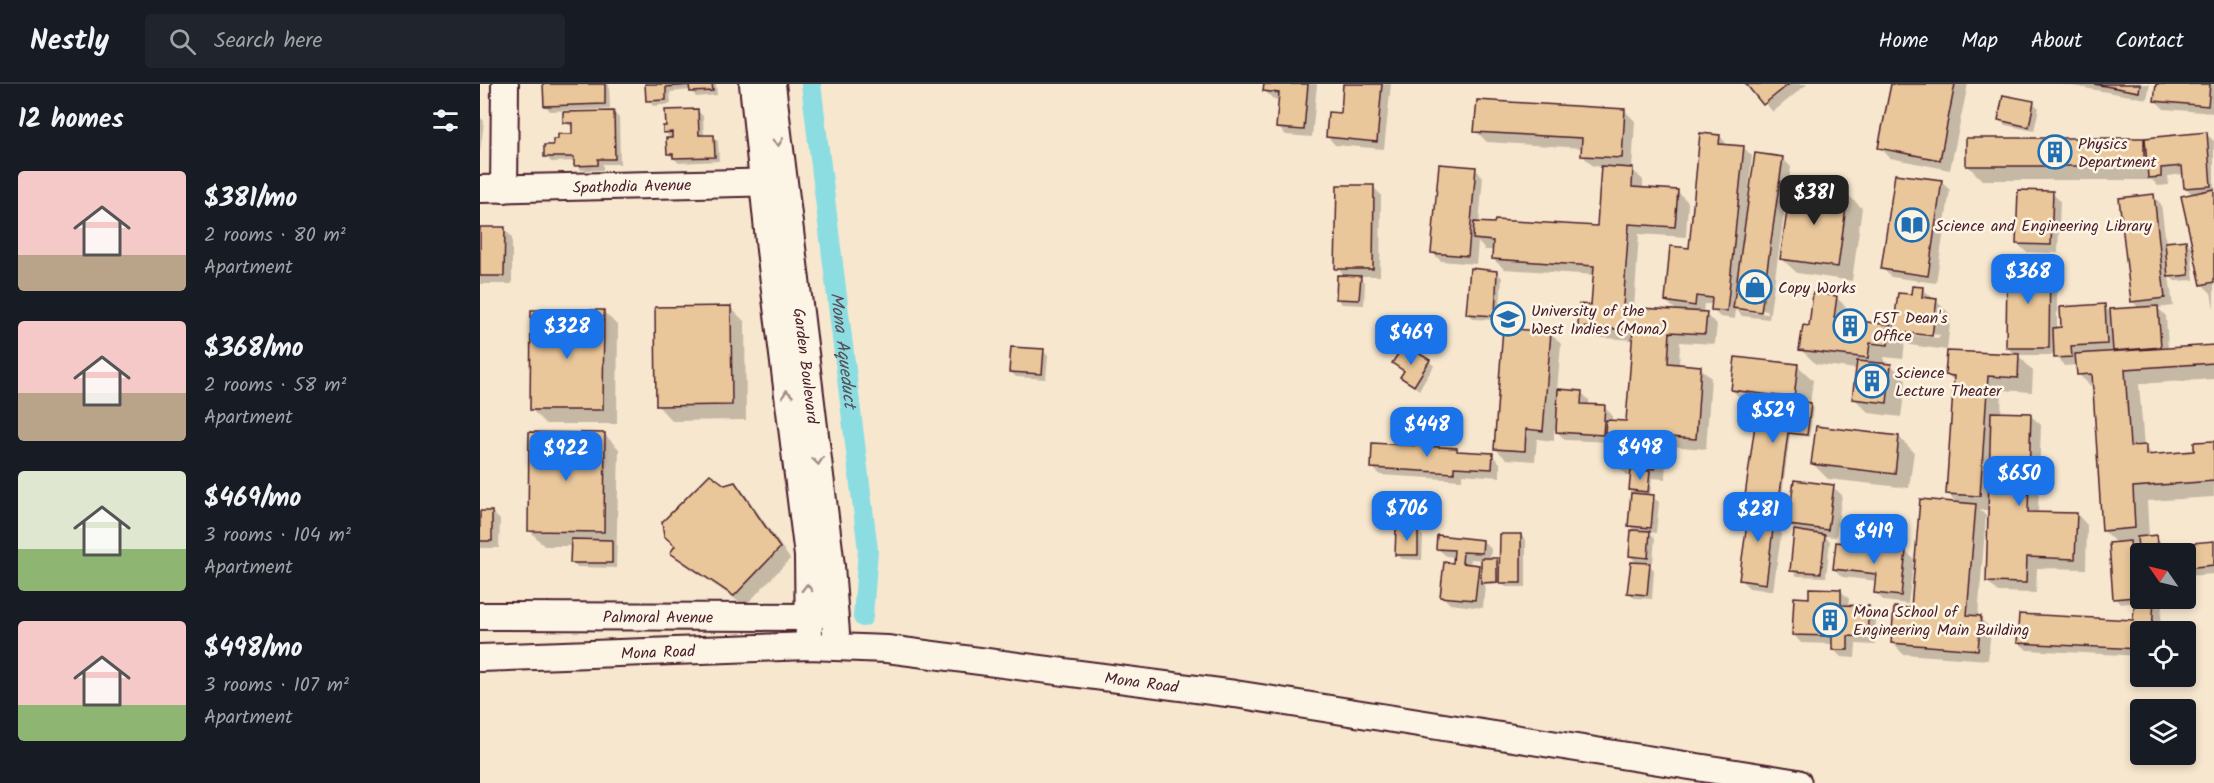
<!DOCTYPE html>
<html lang="en">
<head>
<meta charset="utf-8">
<style>
	:root { --surface:#171b24; --page:#20242c; --text:#f1f3f6; --muted:#9ea1a6; --line:#363941; --accent:#1a73e8 }
	body { margin:0; font-family:Kalam,sans-serif; background:var(--page); color:var(--text); height:100vh; display:flex; flex-direction:column; font-size:22px; white-space:nowrap }
	* { box-sizing:border-box; margin:0 }
	p { font-size:20px; color:var(--muted) }
	.icon { flex:none; width:33px; height:33px; fill:none; stroke:currentColor; stroke-width:2; stroke-linecap:round; stroke-linejoin:round }
	.map { position:relative; flex:1; overflow:hidden }
	.details { display:flex; flex-direction:column; background:var(--surface); width:480px }
	.details>* { flex:none }
	.needle { width:39px; rotate:304deg }
	.tools { position:absolute; left:1650px; top:459px; display:grid; gap:12px }
	.tools a { display:grid; place-items:center; width:66px; height:66px; border-radius:6px; background:var(--surface); box-shadow:0 3px 9px #0003; font-size:30px }
	.price { position:absolute; translate:-50% -51px; padding:0 14px; border-radius:12px; background:var(--accent); color:#fff; font-size:20px; line-height:39px; filter:drop-shadow(0 2px 3px #0008) }
	.price::after { content:''; position:absolute; left:50%; top:36px; width:18px; height:14px; margin-left:-9px; background:inherit; clip-path:polygon(0 0,100% 0,50% 100%) }
	.price.on { background:#222; color:#fff }
	ul { padding:0; list-style:none }
	li { display:flex; align-items:center; gap:18px; height:150px; padding:0 18px }
	li span { display:grid; place-items:center; flex:none; width:168px; height:120px; border-radius:6px; color:#555 }
	li>.icon { margin-inline-start:auto }
	span .icon { width:72px; height:72px; fill:#fffc; stroke-width:1 }
	li b { font-size:26px }
	h2 { display:flex; justify-content:space-between; align-items:center; height:72px; padding:0 18px; font-size:26px }
	header { display:flex; align-items:center; gap:36px; box-sizing:border-box; height:84px; padding:0 30px; background:var(--surface); border-bottom:2px solid var(--line) }
	header strong { font-size:28px }
	nav { display:flex; gap:33px; margin-inline-start:auto; font-size:21px }
	.search { width:420px; height:54px; background:var(--page); display:flex; align-items:center; gap:15px; box-sizing:border-box; padding:0 21px; border-radius:6px; color:var(--muted); font-size:22px }
	main { display:flex; flex:1; min-height:0 }
	.map>svg:first-child { display:block }
	.shadow { fill:#0003; fill-rule:evenodd }
	.lines { fill:none; stroke-linecap:round; stroke-linejoin:round }
	.canal { stroke:#8bdde1; stroke-width:20 }
	.building { fill:#eac79b; stroke:#4a1f2b; stroke-width:1.5 }
	.minor-casing { stroke:#4a1f2b; stroke-width:30 }
	.minor { stroke:#fcf5e5; stroke-width:26 }
	.oneway { stroke:#a38a88 }
	.labels { text-anchor:middle; stroke-width:5; stroke-linejoin:round; paint-order:stroke }
	.poi-label { font-size:16px; fill:#4a1f2b; stroke:#fcf5e5; text-anchor:start }
	.street-label { font-size:16px; fill:#4a1f2b; stroke:#fcf5e5 }
	.water-label { font-size:18px; font-style:italic; fill:#5a4e58; stroke:#fcf5e5 }
</style>
</head>
<body>
<header>
<strong>Nestly</strong>
<div class="search"><svg class="icon" aria-label="search" viewBox="0 0 24 24"><circle cx="10" cy="10" r="6"/><path d="M15 15l6 6"/></svg>Search here</div>
<nav><a>Home</a><a>Map</a><a>About</a><a>Contact</a></nav>
</header>
<main>
<section class="details">
<h2>12 homes<svg class="icon" aria-label="filters" viewBox="0 0 24 24"><path d="M4 7h16M4 17h16"/><circle cx="9" cy="7" r="2"/><circle cx="15" cy="17" r="2"/></svg></h2>
<ul>
<li><span style="background:linear-gradient(#f6c9c9 70%,#b9a48a 0)"><svg class="icon" aria-label="home" viewBox="0 0 24 24"><path d="M3 11l9-7 9 7M6 9v11h12V9"/></svg></span><div><b>$381/mo</b><p>2 rooms · 80 m²</p><p>Apartment</p></div></li>
<li><span style="background:linear-gradient(#f6c9c9 60%,#b9a48a 0)"><svg class="icon" aria-label="home" viewBox="0 0 24 24"><path d="M3 11l9-7 9 7M6 9v11h12V9"/></svg></span><div><b>$368/mo</b><p>2 rooms · 58 m²</p><p>Apartment</p></div></li>
<li><span style="background:linear-gradient(#dfe7d0 65%,#8fb573 0)"><svg class="icon" aria-label="home" viewBox="0 0 24 24"><path d="M3 11l9-7 9 7M6 9v11h12V9"/></svg></span><div><b>$469/mo</b><p>3 rooms · 104 m²</p><p>Apartment</p></div></li>
<li><span style="background:linear-gradient(#f6c9c9 70%,#8fb573 0)"><svg class="icon" aria-label="home" viewBox="0 0 24 24"><path d="M3 11l9-7 9 7M6 9v11h12V9"/></svg></span><div><b>$498/mo</b><p>3 rooms · 107 m²</p><p>Apartment</p></div></li>
</ul>
</section>
<div class="map">
<svg width="1734" height="699" viewBox="0 0 1734 699">
	<rect width="100%" height="100%" fill="#f7e7cf"/>
	<filter id="ink" filterUnits="userSpaceOnUse"><feTurbulence type="fractalNoise" baseFrequency=".0167" numOctaves="2"/><feDisplacementMap in="SourceGraphic" scale="12" xChannelSelector="R" yChannelSelector="G"/><feConvolveMatrix kernelMatrix="1 2 1 2 8 2 1 2 1" color-interpolation-filters="sRGB"/></filter>
	<g filter="url(#ink)">
		<path class="shadow" d="M64,0H129L130,25L70,27L65,21Z
			M166,0H236L237,11L216,13L211,6L190,8L191,20L173,22L168,16Z
			M785,0H837L832,53L806,51L798,43L800,16L793,15L785,7Z
			M865,0H911L904,65L855,61L847,52L862,31Z
			M1268,0H1327L1293,28Z
			M1413,0H1488L1470,86L1410,74L1400,63Z
			M1581,0H1670L1667,15Z
			M1677,0H1734V29L1684,25L1676,17Z
			M1553,19L1559,24L1554,47L1525,41L1520,36Z
			M217,26L223,32L224,53L233,52L238,57L239,77L199,79L189,70L192,56L185,48Z
			M1144,26L1155,37L1152,85L1163,96V105L1197,107L1208,118L1206,153L1159,150L1154,225L1197,227L1186,217L1210,165L1240,52L1248,62L1264,64L1272,72L1268,113H1270L1302,74L1311,83L1289,235L1262,232L1256,225L1255,235L1240,233L1232,225L1233,220H1224L1223,229L1237,240L1235,260L1200,258L1199,282L1220,283L1231,294L1226,365L1187,362L1185,395L1172,394L1170,412L1179,418L1176,449L1169,448L1175,454L1173,478H1166L1174,486L1172,515L1154,514L1149,508L1158,480L1150,472L1156,448L1150,442L1156,411L1150,406L1152,393L1148,392L1137,382L1138,359L1131,353V358L1085,356L1074,345V357L1057,355L1055,377L1026,375L1016,365L1070,249L1081,260L1077,307L1101,308L1109,316V322L1124,323L1132,331V338L1148,339L1154,256L1110,253L1099,242L1113,223L1115,191L1024,185L1013,175L1014,166H1005L998,158L996,180L961,177L952,169L995,85L1003,93L999,140L1119,144L1122,83L1113,82L1103,72V64L1007,58L996,47ZM1261,224L1288,227V230L1261,227Z
			M134,29L139,34L140,80H123V86H101L96,77L71,78L66,72L74,63L94,51V44L84,38Z
			M0,33L4,37L0,70Z
			M1726,50L1734,57V225L1731,209L1722,200L1713,111L1705,103L1704,90L1688,92L1689,101L1678,102L1672,96H1502L1487,81L1663,55L1667,59Z
			M1461,98L1470,106L1456,199L1411,193L1403,185Z
			M893,103L901,111L900,192H878L885,199L884,221L862,220L857,214L866,193L857,184Z
			M1572,109L1580,117L1578,169L1546,168L1538,160Z
			M1367,110L1382,124L1372,197L1317,189L1302,175Z
			M1673,112L1681,120L1686,159L1705,157L1711,162L1714,196L1695,197L1689,192L1693,222L1678,224L1686,232L1688,265L1734,262V295L1659,300L1664,363L1674,372L1716,369L1734,358V413L1667,417L1669,453H1676L1685,463L1734,458V490L1706,492V470H1660V479L1659,460H1651L1655,464L1659,512L1675,514L1682,521L1680,548H1660V572L1547,566L1538,558L1655,538L1656,518L1640,520L1635,514L1637,460L1623,446L1614,305L1598,290V281L1584,282L1576,271H1538L1553,287L1552,308L1522,306L1521,330L1550,331L1561,341L1558,429L1597,430L1607,441L1606,485L1557,484L1556,509L1518,508L1507,497L1510,426H1500L1506,432L1498,533L1511,544L1508,576L1423,570L1413,559L1433,526L1478,420L1468,410L1475,298L1467,290L1536,272L1527,263L1569,180L1577,188V245L1624,222L1632,230L1660,225L1653,218Z
			M0,145H24L32,153V200H0Z
			M1017,188L1022,194L1019,236L993,235L988,230Z
			M1443,205L1471,231L1467,266L1430,261L1425,257L1423,275L1404,273V281H1411L1426,296L1421,333L1389,329L1374,314L1377,285L1336,280L1321,266L1330,244L1356,213L1371,228L1370,237L1410,242L1415,247L1432,212ZM1429,248L1460,251L1459,254L1429,251Z
			M250,223L265,238L266,336L192,337L178,322Z
			M123,227L138,242L137,340H66L51,325Z
			M563,267L568,272L566,295L536,293L530,287Z
			M931,276L949,277L954,282L939,306L922,293L925,288L914,279Z
			M1318,282L1333,296L1330,320L1333,323L1329,353L1310,350L1301,418L1269,414L1266,412L1279,322L1267,321L1252,306Z
			M124,350L139,365L136,484L97,483L92,478V462H64L50,447Z
			M1419,353L1434,368L1429,404L1348,395L1333,380Z
			M977,366L980,369L1012,371L1020,379V393L982,390V396L900,391L892,383Z
			M254,399L265,410L310,475L265,522L203,479L192,469L245,402Z
			M1353,403L1362,411L1356,453L1344,452L1350,457L1346,493L1317,492L1312,486L1315,446L1309,440Z
			M1296,423L1304,431L1293,507L1269,504L1261,496Z
			M0,428H12L20,436L19,464H0Z
			M938,447L943,452L942,476L922,475L916,470Z
			M1041,451L1046,456V503H1026L1019,496V500H1005L1003,524L970,520L962,512L975,473L966,472L957,464L1003,457L1011,465L1010,476H1017L1021,480ZM991,475L1002,476V487L998,482H990Z
			M1425,467L1434,475L1428,520L1404,517L1396,509L1397,497L1362,493L1354,485Z
			M1361,507L1369,515L1368,523H1388L1396,531L1395,561L1376,560L1375,574L1361,573L1353,565V560L1321,559L1313,550L1330,516Z"/>
		<g class="lines">
			<path class="canal" id="s1" d="M331,0L388,466L383,533"/>
		</g>
		<path class="building" d="M63,0H125V20L64,22Z
			M165,0H232L233,7L210,8L209,1L186,3V16L166,17Z
			M784,0H828L824,46L796,44L799,9L783,7Z
			M863,0H902L897,58L846,53L848,28L861,29Z
			M1266,0H1309L1283,21Z
			M1411,0H1475L1460,76L1398,64Z
			M1614,0H1660L1659,8Z
			M1676,0H1730L1728,22L1674,17Z
			M1523,11L1554,17L1549,43L1518,36Z
			M997,16L1145,25L1142,74L1101,72L1102,54L994,48Z
			M218,25L219,51H234L235,73L193,74V70H187L186,54H192V48L183,49V42H186L185,26Z
			M134,27L135,75H118V81L94,82V73H64V61H73V55H78V50H92V39H83V28Z
			M1727,48L1731,102L1704,104L1702,82L1681,84V93L1668,94L1665,54Z
			M1220,49L1240,51L1239,60L1264,62L1247,227L1231,226L1232,214L1216,212L1215,222L1185,217L1190,162L1209,164Z
			M1486,54H1664V82H1486Z
			M1275,69L1303,73L1281,228L1253,224Z
			M959,80L996,83L988,172L951,169Z
			M1121,82L1153,84L1152,103L1198,106L1195,143L1149,140L1143,223L1227,228L1225,250L1190,248L1188,279L1221,282L1216,355L1177,352L1175,385L1135,382L1138,350L1125,349L1126,336L1146,337L1153,246L1098,243L1099,220L1111,221L1114,182L1012,175L1013,157L993,155L994,138L1014,139L1015,136L1117,142Z
			M1415,90L1462,96L1448,192L1401,185Z
			M1311,100L1368,108L1358,183L1300,175Z
			M857,101H894L893,185H855Z
			M1734,105V198L1721,201L1701,112Z
			M1538,106L1573,107L1571,161L1536,160Z
			M1674,110L1685,214L1651,218L1639,114Z
			M0,143H25L24,192H0Z
			M1706,156L1709,191L1688,193L1685,158Z
			M1527,178L1570,179L1569,264H1526Z
			M990,184L1017,187L1015,232L986,230Z
			M857,191L881,192L879,216L856,215Z
			M1432,202L1443,203L1442,213L1457,215L1452,252L1413,247L1418,209L1431,210Z
			M1333,209L1357,212L1354,234L1411,241L1408,261L1390,259L1388,274L1319,266L1323,241L1329,242Z
			M1625,220L1627,260L1591,262L1592,273L1574,274L1573,244L1581,243L1580,223Z
			M251,222L252,321L176,322L175,223Z
			M1678,222L1681,263L1633,267L1630,225Z
			M51,226H124L123,326H50Z
			M1023,244L1071,248L1063,347L1046,345L1045,367L1014,365Z
			M1734,261V279L1645,285L1650,362L1666,361V371L1714,367V358L1734,357V397L1653,403L1655,444L1622,447L1612,290L1597,291L1595,270Z
			M531,263L564,265L562,290L529,288Z
			M920,267L931,274L935,267L950,276L934,302L920,293L924,287L912,279Z
			M1467,267L1539,270L1538,294L1508,292L1500,412L1466,410L1474,292L1465,291Z
			M1255,273L1318,280L1314,314L1251,306Z
			M1377,277L1411,280L1407,319L1372,315Z
			M1078,305L1102,307L1101,320L1125,321L1123,351L1076,348Z
			M1279,312L1331,319L1327,351L1308,349L1299,417L1265,412Z
			M1511,328L1551,329L1548,428L1597,429L1595,475L1547,473L1546,499L1506,498Z
			M1336,342L1419,352L1415,390L1331,380Z
			M49,348L125,349L124,448L48,447Z
			M892,359L977,364V367L1013,369L1012,385L974,383V389L891,384Z
			M1151,386L1170,387L1168,408L1149,406Z
			M230,390L245,401L255,398L300,464L254,512L190,469L195,462L184,452L182,438Z
			M1314,396L1354,401L1348,446L1308,441Z
			M1151,409L1174,411L1171,444L1148,442Z
			M1440,415L1496,420L1487,531L1501,532L1498,566L1411,559L1414,523L1431,524Z
			M1270,418L1296,422L1286,500L1259,496Z
			M0,427H12V457H0Z
			M916,445H938V471H915Z
			M1151,446L1170,447L1168,474L1149,472Z
			M1314,446L1345,451L1341,489L1310,487Z
			M1020,450H1041V499H1019Z
			M957,451L1003,456L1002,469L983,468L982,479L999,481L995,516L960,513L964,478L973,479L974,466L956,465Z
			M1677,451L1678,462L1734,457V481L1706,484V470H1660V488L1657,453Z
			M91,455L132,456V479H90Z
			M1650,457L1655,513L1633,515L1629,459Z
			M1356,458L1426,466L1421,512L1394,509L1396,490L1353,485Z
			M1001,474H1017V498L1001,499Z
			M1151,478L1170,479L1167,511L1147,509Z
			M1329,504L1361,505V521L1389,522L1387,553L1368,552V566H1352V552L1312,551L1314,513L1329,514Z
			M1655,511H1660V514H1674L1672,548H1660V565L1537,559L1539,530L1653,536Z"/>
		<g class="lines">
			<g class="minor-casing">
				<g id="minor">
					<path d="M273,0L290,166L328,472L329,562"/>
					<path id="s2" d="M292,0L351,482L357,563"/>
					<path id="s3" d="M0,105L300,98"/>
					<path d="M24,105L25,0"/>
					<path id="s4" d="M0,532L327,533L344,529"/>
					<path id="s5" d="M0,574L329,562L407,565L755,610L1318,699"/>
				</g>
			</g>
			<use href="#minor" class="minor"/>
		</g>
		<defs><path id="oneway-chevron" d="M-2-3.5L2.5 0L-2 3.5" fill="none" stroke-width="1.6" stroke-linecap="round" stroke-linejoin="round" transform="scale(1.5)"/></defs>
		<g class="oneway">
			<use href="#oneway-chevron" transform="translate(298 58) rotate(83)"/>
			<use href="#oneway-chevron" transform="translate(307 310) rotate(-97)"/>
			<use href="#oneway-chevron" transform="translate(338 377) rotate(83)"/>
			<use href="#oneway-chevron" transform="translate(327 504) rotate(-89)"/>
		</g>
	</g>
	<defs>
		<g id="building-ring" transform="scale(1.725)"><circle r="9.5" fill="#fcf5e5" stroke="#1f6fb2" stroke-width="1.5"/><path d="M-4-6H4V6H1V3H-1V6H-4ZM-2.5-4.3h1.7v1.8h-1.7ZM.8-4.3h1.7v1.8H.8ZM-2.5-1h1.7V.8h-1.7ZM.8-1h1.7V.8H.8Z" fill="#1f6fb2"/></g>
		<g id="library-ring" transform="scale(1.725)"><circle r="9.5" fill="#fcf5e5" stroke="#1f6fb2" stroke-width="1.5"/><path d="M-6-4Q-3-5.5-.7-3.5V5Q-3 3-6 4ZM6-4Q3-5.5 .7-3.5V5Q3 3 6 4Z" fill="#1f6fb2"/></g>
		<g id="shop-ring" transform="scale(1.725)"><circle r="9.5" fill="#fcf5e5" stroke="#1f6fb2" stroke-width="1.5"/><path d="M-5-2.5h2.3a2.7 3.5 0 0 1 5.4 0H5L5.5 6h-11ZM-1.5-2.5h3a1.5 2.3 0 0 0-3 0Z" fill="#1f6fb2"/></g>
		<g id="university-ring" transform="scale(1.725)"><circle r="9.5" fill="#fcf5e5" stroke="#1f6fb2" stroke-width="1.5"/><path d="M0-5L7-2L0 1L-7-2ZM-4 1L0 2.5L4 1V4Q0 6-4 4Z" fill="#1f6fb2"/></g>
	</defs>
	<g fill-rule="evenodd">
		<use href="#building-ring" x="1575" y="68"/>
		<use href="#library-ring" x="1432" y="141"/>
		<use href="#shop-ring" x="1275" y="203"/>
		<use href="#university-ring" x="1028" y="235"/>
		<use href="#building-ring" x="1370" y="242"/>
		<use href="#building-ring" x="1392" y="297"/>
		<use href="#building-ring" x="1350" y="536"/>
	</g>
	<g class="labels">
		<g class="poi-label">
			<text x="1598" y="65">Physics<tspan x="1598" dy="18">Department</tspan></text>
			<text x="1455" y="147">Science and Engineering Library</text>
			<text x="1298" y="209">Copy Works</text>
			<text x="1051" y="232">University of the<tspan x="1051" dy="18">West Indies (Mona)</tspan></text>
			<text x="1393" y="239">FST Dean's<tspan x="1393" dy="18">Office</tspan></text>
			<text x="1415" y="294">Science<tspan x="1415" dy="18">Lecture Theater</tspan></text>
			<text x="1373" y="533">Mona School of<tspan x="1373" dy="18">Engineering Main Building</tspan></text>
		</g>
		<g class="street-label">
			<text dy="6" stroke="none"><textPath href="#s3" startOffset="152">Spathodia Avenue</textPath></text>
			<text dy="6" stroke="none"><textPath href="#s2" startOffset="284">Garden Boulevard</textPath></text>
			<text dy="6" stroke="none"><textPath href="#s4" startOffset="178">Palmoral Avenue</textPath></text>
			<text dy="6" stroke="none"><textPath href="#s5" startOffset="178">Mona Road</textPath></text>
			<text dy="6" stroke="none"><textPath href="#s5" startOffset="664">Mona Road</textPath></text>
		</g>
		<g class="water-label">
			<text dy="6" stroke="none"><textPath href="#s1" startOffset="268">Mona Aqueduct</textPath></text>
		</g>
	</g>
</svg>
<div class="tools">
<a><svg class="needle" viewBox="-14 -14 28 28"><path d="M0-13l5 13h-10z" fill="#e53935"/><path d="M0 13l5-13h-10z" fill="#9ea1a6"/></svg></a>
<a><svg class="icon" aria-label="locate" viewBox="0 0 24 24"><circle cx="12" cy="12" r="6"/><path d="M12 2v4M12 18v4M2 12h4M18 12h4"/></svg></a>
<a><svg class="icon" aria-label="layers" viewBox="0 0 24 24"><path d="M12 4l9 5-9 5-9-5zM3 14l9 5 9-5"/></svg></a>
</div>
<b class="price on" style="left:1334px;top:142px">$381</b>
<b class="price" style="left:1548px;top:221px">$368</b>
<b class="price" style="left:87px;top:276px">$328</b>
<b class="price" style="left:931px;top:282px">$469</b>
<b class="price" style="left:1293px;top:360px">$529</b>
<b class="price" style="left:947px;top:374px">$448</b>
<b class="price" style="left:1160px;top:397px">$498</b>
<b class="price" style="left:86px;top:398px">$922</b>
<b class="price" style="left:1539px;top:423px">$650</b>
<b class="price" style="left:927px;top:458px">$706</b>
<b class="price" style="left:1278px;top:459px">$281</b>
<b class="price" style="left:1394px;top:481px">$419</b>
</div>
</main>
</body>
</html>
